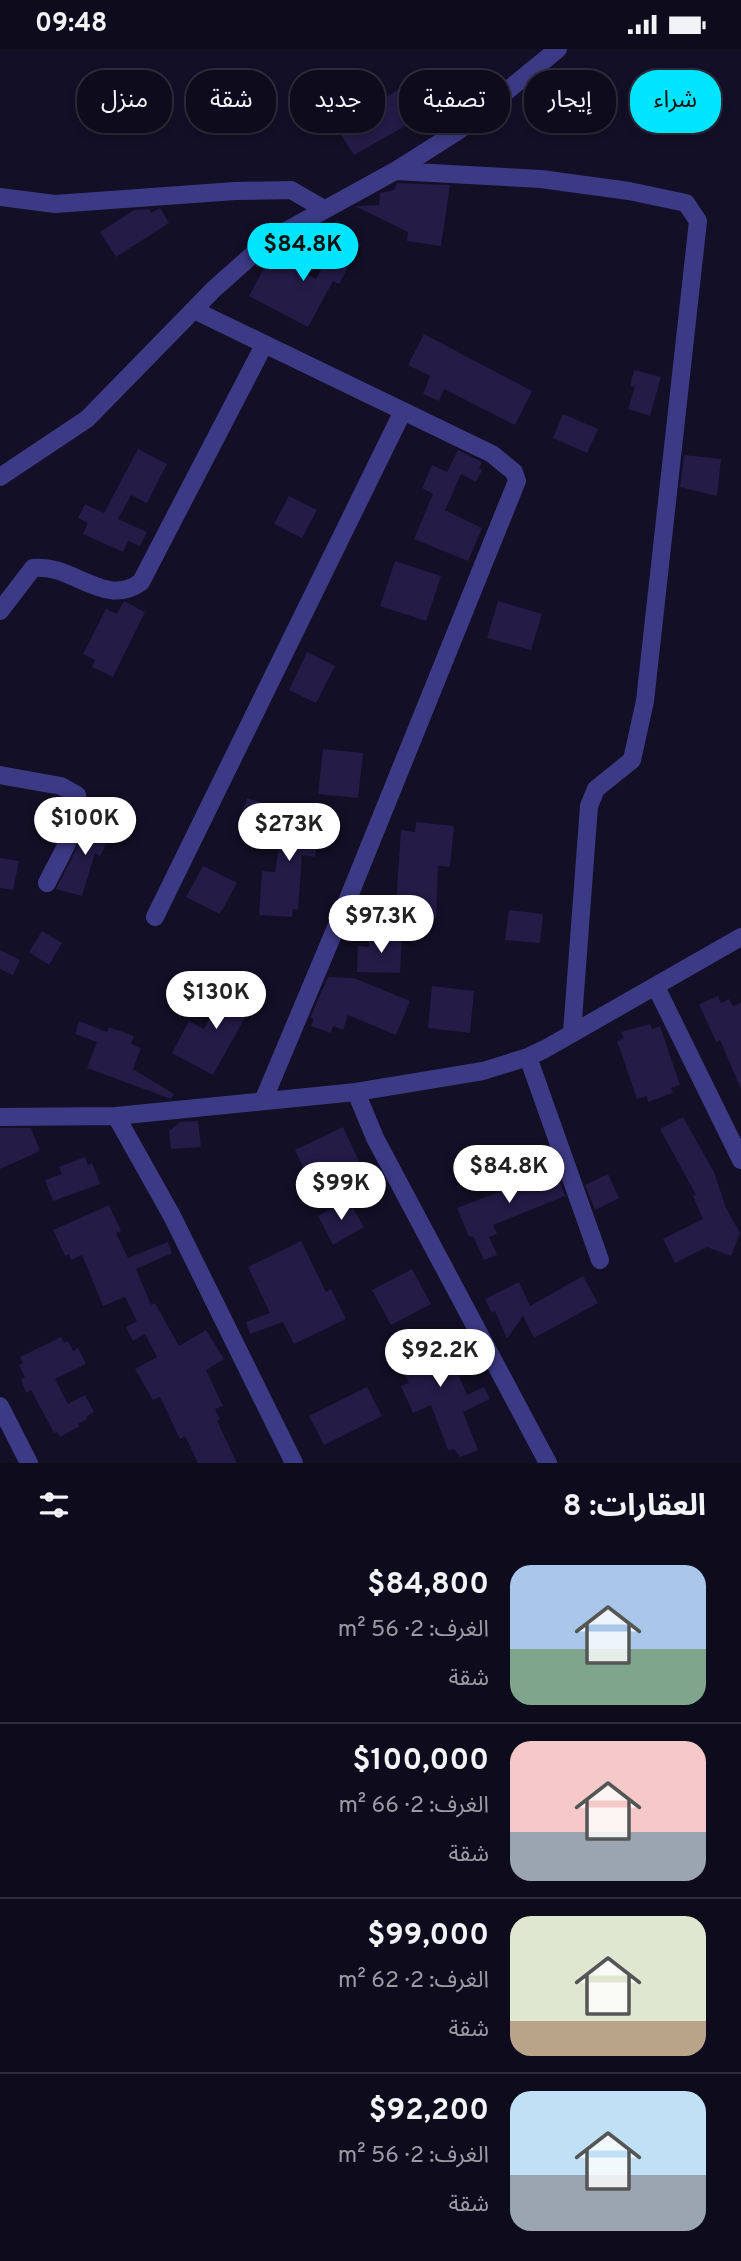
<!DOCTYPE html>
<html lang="ar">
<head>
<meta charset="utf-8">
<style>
	:root { --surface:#0e0b1c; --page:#171425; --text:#f1f3f6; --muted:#9b9ba3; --line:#2e2b3b; --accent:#00e5ff }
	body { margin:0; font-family:Overpass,"Noto Sans Arabic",sans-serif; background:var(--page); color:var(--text); direction:rtl; height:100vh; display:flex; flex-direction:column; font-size:26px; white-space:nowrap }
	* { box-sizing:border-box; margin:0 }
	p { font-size:23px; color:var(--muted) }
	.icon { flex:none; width:38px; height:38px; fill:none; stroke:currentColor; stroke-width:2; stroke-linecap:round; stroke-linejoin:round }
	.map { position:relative; height:1414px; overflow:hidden; direction:ltr }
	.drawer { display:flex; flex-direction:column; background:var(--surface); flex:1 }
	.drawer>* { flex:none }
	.hud { position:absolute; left:21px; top:21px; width:700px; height:63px; direction:rtl; display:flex; gap:14px }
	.price { position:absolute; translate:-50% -60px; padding:0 16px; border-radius:24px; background:#fff; color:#222; font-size:23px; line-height:46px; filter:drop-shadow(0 2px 4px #0008) }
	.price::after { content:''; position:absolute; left:50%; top:42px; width:21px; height:16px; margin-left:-10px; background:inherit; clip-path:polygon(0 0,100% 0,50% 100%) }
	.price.selected { background:var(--accent); color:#111 }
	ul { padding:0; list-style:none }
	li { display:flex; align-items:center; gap:21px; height:175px; padding:0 35px }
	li+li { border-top:2px solid var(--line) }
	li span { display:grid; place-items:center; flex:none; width:196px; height:140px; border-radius:21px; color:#555 }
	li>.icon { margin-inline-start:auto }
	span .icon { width:84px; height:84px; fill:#fffc; stroke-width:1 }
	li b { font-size:30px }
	h2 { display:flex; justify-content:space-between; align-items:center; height:84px; padding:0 35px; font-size:30px }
	.pill { padding:0 24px; border-radius:28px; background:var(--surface); box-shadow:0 4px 10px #0003,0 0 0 2px var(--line); font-size:24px; line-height:63px }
	.pill.selected { background:var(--accent); color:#111 }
	.status { display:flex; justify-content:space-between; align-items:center; height:49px; padding:0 35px; background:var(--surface); direction:ltr }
	.status svg { height:19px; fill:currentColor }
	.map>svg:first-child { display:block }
	.building { fill:#241b47 }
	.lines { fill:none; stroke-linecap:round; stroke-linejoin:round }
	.minor { stroke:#3d3a85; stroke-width:18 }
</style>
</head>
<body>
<div class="status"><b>09:48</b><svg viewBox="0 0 49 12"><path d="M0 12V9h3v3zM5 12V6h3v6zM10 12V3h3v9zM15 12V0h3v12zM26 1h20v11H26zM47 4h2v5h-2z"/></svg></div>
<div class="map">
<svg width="741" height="1414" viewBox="0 0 741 1414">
	<rect width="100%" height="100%" fill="#130f26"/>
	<path class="building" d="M403,38L421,68L354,106L340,84L374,64L371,57Z
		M397,134L450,136L441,197L407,192L408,183L355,157L379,156L380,144L394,141Z
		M160,159L169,174L116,208L100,183L134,161L149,160L151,164Z
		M341,185L361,195L339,235L333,232L308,278L249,247L271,206L316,230Z
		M424,285L532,342L515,376L444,340L439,352L423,345L430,327L408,316Z
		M634,321L661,328L650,367L628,360L635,338L630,337Z
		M563,365L598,380L587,404L553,389Z
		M138,400L167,415L147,454L131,446L118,470L147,483L140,497L128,492L123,503L83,485L88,474L78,469L85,455L104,464Z
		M458,401L482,413L479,419L482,421L476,433L461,425L445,461L482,479L468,512L414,490L433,445L422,439L432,416L447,423Z
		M684,406L721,410L717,447L680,438Z
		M289,447L317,461L302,489L274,475Z
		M395,512L441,527L426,572L380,557Z
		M124,552L145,563L113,628L92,618L95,611L83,605L106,560L117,565Z
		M498,552L542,565L531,601L487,589Z
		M307,603L335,617L316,654L289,641Z
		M323,700L363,704L358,749L318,745Z
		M247,749L265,755L259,774L241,767Z
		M285,759L321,764L315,808L302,806L298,861L293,860L292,868L259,866L262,822L275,823Z
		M88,768L113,781L100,807L95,804L82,847L56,840L79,795Z
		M416,773L454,777L450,818L438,817L436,869L395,868L401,781L415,783Z
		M0,809L19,812L13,841L0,839Z
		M203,817L237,834L220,865L186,848Z
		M509,861L543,865L540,894L505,891Z
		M42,882L62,894L49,916L29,903Z
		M384,884L402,885L400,924L357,923L358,897L369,898V889L383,890Z
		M0,901L20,911L13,926L0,920Z
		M328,928L354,929L410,952L396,986L348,966L343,981L333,977L331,984L311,977L314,970L310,969Z
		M229,933L257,947L213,1026L172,1004L189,972L204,980Z
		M432,937L474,942L470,984L428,979Z
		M718,947L721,954L729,950L733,957L741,954V1040L720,991L716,993L699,955Z
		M79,972L107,983L109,978L134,987L131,995L141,999L133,1020L174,1045L171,1050L87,1019L97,993L75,985Z
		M650,975L652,980L660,977L680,1036L671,1039L673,1044L648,1053L647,1047L637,1050L617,992L624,990L621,983Z
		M683,1068L714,1123L726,1159L740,1184L731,1207L707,1198L675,1214L663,1190L703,1170L693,1147L696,1146L660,1080Z
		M198,1072L201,1098L171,1100L169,1082L180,1073Z
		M343,1078L367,1129L373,1125L382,1140L361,1151L345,1121L312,1137L295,1101Z
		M0,1079H31L40,1102L0,1120Z
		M85,1108L88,1116L92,1114L100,1135L53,1152L45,1131L62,1125L59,1118Z
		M554,1115L565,1147L493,1176L497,1185L489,1188L497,1206L484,1211L473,1187L469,1188L457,1159L499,1143L497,1135Z
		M608,1125L619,1149L595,1161L585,1136Z
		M348,1151L364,1178L333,1196L318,1167Z
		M109,1156L121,1182L116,1184L128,1209L168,1193L172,1204L136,1220L151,1256L155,1254L179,1297L206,1281L224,1310L206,1321L223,1357L215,1360L220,1370L217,1372L237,1414H198L185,1387L180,1390L160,1348L153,1351L135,1320L157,1308L145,1285L133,1292L126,1278L137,1272L125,1248L103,1257L82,1206L71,1211L69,1205L65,1207L53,1181Z
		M301,1192L326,1243L331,1240L346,1270L294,1295L283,1273L250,1285L246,1273L270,1264L248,1218Z
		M412,1220L431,1255L391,1276L372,1241Z
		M583,1227L598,1254L534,1289L523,1267L507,1290L495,1262L492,1264L485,1250L519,1233L530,1257Z
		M443,1280L452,1299L448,1301L467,1346L484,1338L490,1350L463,1363L478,1401L460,1408L454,1400L448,1401L431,1356L413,1364L401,1337L409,1334L394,1304Z
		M61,1288L64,1294L68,1292L73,1302L78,1299L86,1315L55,1330L68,1355L85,1346L94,1363L86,1368L87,1370L78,1375L80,1377L60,1388L57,1383L54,1384L31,1341L26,1344L21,1330L25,1328L19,1316L23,1314L20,1308Z
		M367,1338L382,1367L324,1396L309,1367Z"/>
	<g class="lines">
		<path class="minor" d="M395,122L541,130L629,142L686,154L698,172L645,652L632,711L596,740L589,757L572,984
			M0,148L55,155L235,142L291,141L324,160
			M194,261L492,405L514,423L517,432L350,845L263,1052
			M0,428L87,370L214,240L268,192L395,122L458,82L558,0
			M0,562L33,519C72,514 105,560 141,533L264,296
			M0,726L61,737L77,746C84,772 58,810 47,834
			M155,868L403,362
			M656,938L741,1111
			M528,1008L600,1211
			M356,1043L375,1089L548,1414
			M116,1067L172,1167L294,1414
			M0,1068L116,1067L356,1043L483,1022L528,1008L545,1000L741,888
			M0,1357L29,1414"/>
	</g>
</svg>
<b class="price selected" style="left:303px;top:234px">$84.8K</b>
<b class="price" style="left:85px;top:808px">$100K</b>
<b class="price" style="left:289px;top:814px">$273K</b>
<b class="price" style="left:381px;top:906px">$97.3K</b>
<b class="price" style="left:216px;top:982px">$130K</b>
<b class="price" style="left:509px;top:1156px">$84.8K</b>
<b class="price" style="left:341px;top:1173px">$99K</b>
<b class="price" style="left:440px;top:1340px">$92.2K</b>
<div class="hud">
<a class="pill selected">شراء</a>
<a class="pill">إيجار</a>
<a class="pill">تصفية</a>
<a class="pill">جديد</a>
<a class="pill">شقة</a>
<a class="pill">منزل</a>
</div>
</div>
<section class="drawer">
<h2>العقارات: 8<svg class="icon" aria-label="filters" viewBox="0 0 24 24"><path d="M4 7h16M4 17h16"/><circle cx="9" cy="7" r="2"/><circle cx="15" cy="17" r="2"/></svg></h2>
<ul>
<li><span style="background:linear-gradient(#a9c7e8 60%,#7fa58c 0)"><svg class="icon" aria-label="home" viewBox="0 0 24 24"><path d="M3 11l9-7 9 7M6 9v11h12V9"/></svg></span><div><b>$84,800</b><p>الغرف: 2 · 56 m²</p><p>شقة</p></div></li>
<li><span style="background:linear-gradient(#f6c9c9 65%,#9aa5b1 0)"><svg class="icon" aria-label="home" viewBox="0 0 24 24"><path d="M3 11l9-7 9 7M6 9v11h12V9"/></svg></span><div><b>$100,000</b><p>الغرف: 2 · 66 m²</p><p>شقة</p></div></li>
<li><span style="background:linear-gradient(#dfe7d0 75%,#b9a48a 0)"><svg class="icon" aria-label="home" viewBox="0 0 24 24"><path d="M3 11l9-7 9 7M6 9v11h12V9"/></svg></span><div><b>$99,000</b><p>الغرف: 2 · 62 m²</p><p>شقة</p></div></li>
<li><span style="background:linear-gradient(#bfe0f5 60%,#9aa5b1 0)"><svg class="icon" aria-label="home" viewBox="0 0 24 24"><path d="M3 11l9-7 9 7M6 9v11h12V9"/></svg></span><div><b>$92,200</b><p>الغرف: 2 · 56 m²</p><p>شقة</p></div></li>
</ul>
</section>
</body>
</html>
